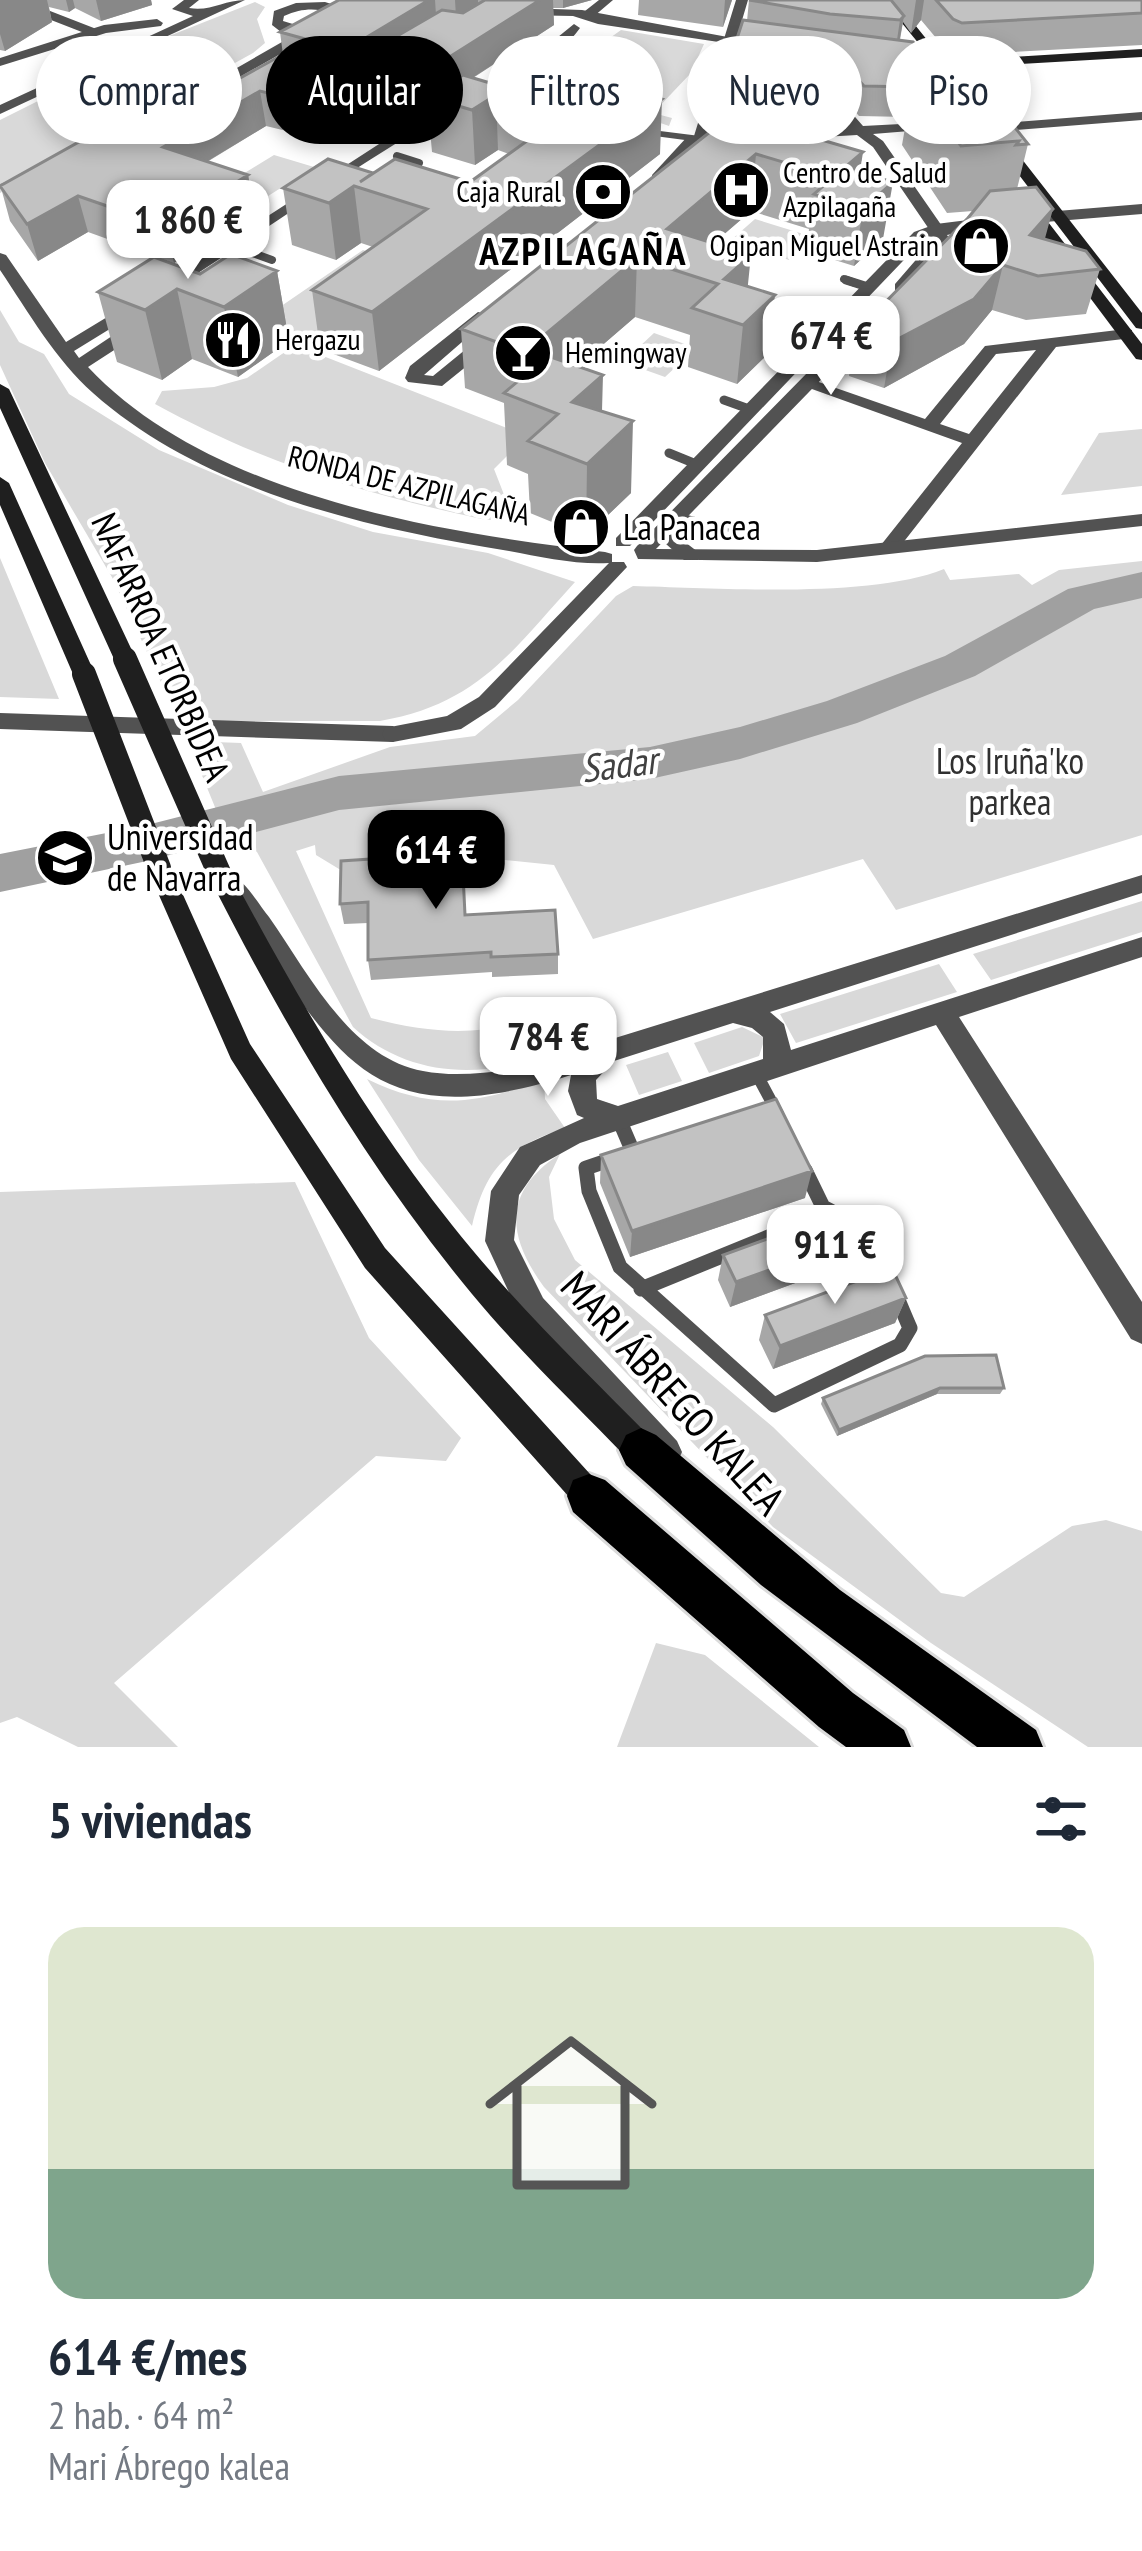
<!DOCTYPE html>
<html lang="es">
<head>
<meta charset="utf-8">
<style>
	:root { --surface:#fff; --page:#f6f6f7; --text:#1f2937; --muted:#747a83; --accent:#000 }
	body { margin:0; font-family:"PT Sans Narrow",sans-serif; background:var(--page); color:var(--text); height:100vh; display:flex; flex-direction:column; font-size:45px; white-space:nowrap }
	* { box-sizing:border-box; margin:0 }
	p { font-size:39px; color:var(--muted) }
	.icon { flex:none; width:66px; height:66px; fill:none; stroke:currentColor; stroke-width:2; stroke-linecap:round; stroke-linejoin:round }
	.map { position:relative; height:1747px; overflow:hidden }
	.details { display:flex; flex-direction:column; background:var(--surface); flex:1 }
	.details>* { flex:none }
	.banner { position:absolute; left:36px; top:36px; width:1071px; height:108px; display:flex; gap:24px }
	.price { position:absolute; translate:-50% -102px; padding:0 27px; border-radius:24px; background:#fff; color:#222; font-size:39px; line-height:78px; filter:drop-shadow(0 3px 6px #0008) }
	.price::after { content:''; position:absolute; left:50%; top:72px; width:36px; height:27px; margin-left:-18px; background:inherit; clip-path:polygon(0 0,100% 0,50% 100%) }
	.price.selected { background:var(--accent); color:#fff }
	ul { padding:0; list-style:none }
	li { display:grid; align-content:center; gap:24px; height:636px; padding:0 48px }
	li span { display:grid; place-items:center; height:372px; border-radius:36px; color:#555 }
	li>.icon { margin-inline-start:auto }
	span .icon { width:216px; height:216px; fill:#fffc; stroke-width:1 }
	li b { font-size:51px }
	h2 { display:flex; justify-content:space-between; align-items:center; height:144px; padding:0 48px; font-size:51px }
	.tag { padding:0 42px; border-radius:54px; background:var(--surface); box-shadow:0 6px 18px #0003; font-size:42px; line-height:108px }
	.tag.selected { background:var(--accent); color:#fff }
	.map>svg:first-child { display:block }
	.green { fill:#d9d9d9 }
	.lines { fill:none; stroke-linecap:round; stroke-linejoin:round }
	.river { fill:#a0a0a0; fill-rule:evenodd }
	.trunk-casing { stroke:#dbdbdb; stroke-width:6 }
	.service-far3 { stroke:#525252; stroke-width:8 }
	.service-far2 { stroke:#525252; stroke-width:9 }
	.service-far1 { stroke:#525252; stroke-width:12 }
	.service { stroke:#525252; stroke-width:15 }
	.pedestrian { fill:#525252; fill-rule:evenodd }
	.minor { fill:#525252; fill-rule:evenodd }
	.tertiary { fill:#525252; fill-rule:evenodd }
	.secondary { fill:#1f1f1f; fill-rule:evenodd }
	.trunk { fill:#000; fill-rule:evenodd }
	.secondary-bridge { stroke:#1f1f1f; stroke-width:24 }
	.wall { fill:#a7a7a7 }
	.shaded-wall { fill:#888 }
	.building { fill:#c2c2c2; stroke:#888; stroke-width:3 }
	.labels { text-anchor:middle; stroke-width:9; stroke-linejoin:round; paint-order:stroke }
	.far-poi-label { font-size:30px; fill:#000; stroke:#fff; text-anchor:start }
	.far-street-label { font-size:30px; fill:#000; stroke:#fff }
	.poi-label { font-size:36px; fill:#000; stroke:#fff; text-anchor:start }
	.street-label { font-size:36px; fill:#000; stroke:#fff }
	.park-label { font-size:36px; fill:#303030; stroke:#fff }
	.far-district-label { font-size:39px; font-weight:bold; letter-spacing:3px; fill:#000; stroke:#fff }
	.water-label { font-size:39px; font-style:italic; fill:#414141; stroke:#fff }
	.near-street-label { font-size:42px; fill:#000; stroke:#fff }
</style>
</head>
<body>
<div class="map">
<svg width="1142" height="1747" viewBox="0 0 1142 1747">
	<rect width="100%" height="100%" fill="#fff"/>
	<path class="green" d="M255,2L265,7L257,19L265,43L253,53L0,193V120L164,38Z
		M621,30L704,44L691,73L653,113L672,118L669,126L547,83Z
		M274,155L314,167L257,203L217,190Z
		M755,219L813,237L789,260L730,241Z
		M363,250L417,269L313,343L258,322Z
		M0,310L19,342L44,354L69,394L159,450L288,505L373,532L488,553L575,582C512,651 478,704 380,721H179L113,579L45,463L0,365Z
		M654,333L696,348L665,377L623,362Z
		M295,345L527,436L494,469L510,510L498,520H486C362,493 267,465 155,404L162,391L214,387L247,378Z
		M1142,429V486L1061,495L1099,433Z
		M0,558L59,699L0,697Z
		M1142,561V835L896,910L863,859L593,939L554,865L505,860L339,869L316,855L315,845L296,851L371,1018C448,1038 492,1034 567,1011L582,1047C557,1046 534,1059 510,1065C454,1078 395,1066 353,1027L257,852L219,817L188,741L241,743L263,792L390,747L475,736L518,700L616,596L633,586C715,588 870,599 944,569L950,580L1019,574L1032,585L1059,570Z
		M1142,901V932L991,980L973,954Z
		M939,964L957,992L796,1043L780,1014Z
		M742,1027L765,1038L759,1056L709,1073L694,1043Z
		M668,1052L682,1081L639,1095L626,1065Z
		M367,1079C432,1111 478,1104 544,1079L545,1099L565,1128C508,1147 486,1166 472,1226L419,1160Z
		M560,1154L549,1177L554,1219L575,1260L773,1427L941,1593L964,1597L1072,1526L1106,1520L1142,1531V1747H1088L931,1643L773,1527L544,1287C506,1235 503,1191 560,1154Z
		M295,1182L369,1338L461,1438L446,1461L376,1456L114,1683L178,1747H78L17,1717L0,1723V1192Z
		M656,1643L705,1655L819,1747H617Z"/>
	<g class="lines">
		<path class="river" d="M1142,572V598L1094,609L975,676L857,723L740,759L650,779L339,810L147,861L0,892V854L147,825L339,776L650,747L740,727L827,701L945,656L1068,589Z"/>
		<g class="trunk-casing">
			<path id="trunk" d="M641,1428L656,1435L840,1590L1036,1730L1043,1747H977L761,1585L626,1465L619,1450L626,1435Z
				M589,1474L605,1480L853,1693L904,1730L911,1747H846L819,1727L573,1512L567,1496L573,1480Z"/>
		</g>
		<path class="service-far3" d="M39,11L93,32
			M397,156L419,163
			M250,252L272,260
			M844,279L855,283"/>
		<path class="service-far2" d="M846,280L868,287
			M804,317L832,326
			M724,400L749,409
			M669,453L696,464
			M677,517L722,528L741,525"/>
		<path class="service-far1" d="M756,1073L778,1114
			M619,1119L622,1127"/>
		<path class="service" d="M621,1124L633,1152L586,1168L589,1191L620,1267L774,1405L900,1345L910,1328C889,1280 874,1231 823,1207
			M641,1289L803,1223L823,1207L805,1170"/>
		<path class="pedestrian" d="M636,128L700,136L705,139L700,142L632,133V129Z"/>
		<path class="minor" d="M599,0H613L593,17H585V11Z
			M736,0H748L708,135H731L738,139L731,143L696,144L662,181H652V175L687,137L694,136Z
			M157,19L163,23L161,26L106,33L0,66V58L104,25Z
			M820,77L863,126L939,122L941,125L934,129L873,134L883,141L944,229L941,232H931L873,147L857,135L772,140V134L777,133L847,127L813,81Z
			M1142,112V120L990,132L983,128L990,124Z
			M478,312L492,316L424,375L433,376L482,336H494V344L442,386L408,382L405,378L410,366Z
			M1126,329L1132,330V338L1056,347L895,553H881V545L962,443L798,384L813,380L925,419L985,346ZM1036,350L969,434L940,424L996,354Z
			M664,526L698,552V560H684L657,536L654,532Z
			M0,713L393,726L404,734L393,742L0,729Z
			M225,871C243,877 257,902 269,917C307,971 350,1058 423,1071C454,1077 484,1073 515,1069L1142,875V893L770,1012L784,1024L791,1050L1142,937V957L959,1017L1142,1302V1344L1131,1339L936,1025L580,1143L540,1165L519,1195L514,1240L543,1298L677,1441L682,1452L677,1463L666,1468L655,1463L521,1318L485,1241L491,1191L520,1147L584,1118L577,1115L568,1091L571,1075C347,1146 336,1032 216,887L213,880L216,873ZM733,1023L752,1028L763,1037V1059L618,1106L597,1099L596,1080L614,1061Z"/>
		<path class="tertiary" d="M184,0H199L189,8C210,12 224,0 245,0L0,114V105L193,16L172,9Z
			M325,2L347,9L355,17L349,21C326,9 309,5 284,16L283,21L319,32L106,153L94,150L296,34L281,32L272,25L274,11L296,3Z
			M524,8L582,10L771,45L765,49L598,24L573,16L520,15L518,12Z
			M574,24L580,28C546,75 489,88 441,116C348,171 259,234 169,292L155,289L430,111L526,63Z
			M1142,204V214L1033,223L1025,218L1033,213Z
			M992,217L1000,222L997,225L947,235L950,239L907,290H895V284L934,239H924L630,546H616V538L914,232L936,224Z
			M0,253L6,255L66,342L127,305H139V311L74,351L79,358L130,324H142V332L88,367C209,496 437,532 605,552L612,554V562H624L627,567L495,707L461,729L393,742L385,740L382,734L385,728L447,716L479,697L609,563C577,565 541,557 509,551C367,528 203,491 93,393C55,359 29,313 0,270Z
			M877,307L883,308V316L656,549L817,550L1142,514V526L817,562L638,559L634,550L637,546L871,308Z"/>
		<path class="secondary" d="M883,0H895L944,61L1142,49V57L950,68L977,102L970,106Z
			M997,140H1007L1142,313V329L1136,328L997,146Z
			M1025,205H1035L1142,344V360L1136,359L1025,211Z
			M0,384L9,389L136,659L132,664L125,666L114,659L0,408Z
			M0,477L9,483L95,674L92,679H76L73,674L0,505Z
			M159,859L167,861L171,868L250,1044L385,1248L600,1485L605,1496L600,1507L589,1512L578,1507L365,1268L231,1059L147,868L151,861Z
			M220,866L228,868C295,993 364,1114 452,1225C513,1302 583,1369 652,1439L657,1450L652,1461L641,1466L630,1461C577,1406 521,1353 472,1294C366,1166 283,1023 208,875L212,868Z"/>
		<use href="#trunk" class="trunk"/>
		<path class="secondary-bridge" d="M125,659L220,875
			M84,674L159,868"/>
	</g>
	<path class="wall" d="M0,0H151L152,5L101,21L75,8L69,12L49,7L52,22L5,51L0,50Z
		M339,0H592L563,8H553L554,25L473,78L660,154L379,371L320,349L312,290L373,247L361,243L336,260L292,245L283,188L373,173L470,182L509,154L498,150L475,165L432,152L428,107L400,100L332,142L266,126L207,162L248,175L255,212L174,263L88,232L38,261L10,221L0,184L132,137L283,55L280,32Z
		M639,0H732L723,27L638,15Z
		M749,0H1142V45L956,55L947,51L921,20L911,33L903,22L900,40L943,77L1028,144L1017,189L1045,240L1100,269L1086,314L1026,320L992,310L964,344L884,388L849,376L857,331L973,211L947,213L902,145L907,117L859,116L837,91L834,118L812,120L810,136L860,173L883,239L854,266L806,251L809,229L751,211L714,243L748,287L768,354L737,384L688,367L690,335L635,317L578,366L602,411L631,493L586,536L530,513L528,474L507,465L504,403L465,388L461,329L724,121L718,118L721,88L747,21Z
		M277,271L289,341L238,377L192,359L162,380L117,362L98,292Z
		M341,861L558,954V974L492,977V972L371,980L368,960V923L344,924L340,904Z
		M601,1155L805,1198L630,1257L600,1183Z
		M723,1255L863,1258L730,1307L718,1280Z
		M906,1298L895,1323L773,1369L759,1340L765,1315Z
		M925,1356L1004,1388L1000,1394H937L837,1436L821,1404L823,1398Z"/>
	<path class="shaded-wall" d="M0,0H47L52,22L5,51L0,34Z
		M66,0H73L75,8L69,12Z
		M96,0H151L152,5L101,21Z
		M429,0H435L437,30L344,92L340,58L342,52Z
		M455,0H478V20L457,33Z
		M540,0H553L554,25L438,100L428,97V107L427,108L424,73Z
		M563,0H592L563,8Z
		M725,0H732L723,27Z
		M916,0H924L921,20L911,33Z
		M904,16L898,48L895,53L900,20Z
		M824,42L821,72L811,76L814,47Z
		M397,65L400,100L332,142L327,107Z
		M838,88L834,118L812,120L808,158L741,128L744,98Z
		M260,91L266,126L171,183L163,147Z
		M496,95L498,150L475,165L472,110Z
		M662,99L660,154L379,371L372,312Z
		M863,152L855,206L844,168Z
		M756,154L751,211L680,272L667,229Z
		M248,175L255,212L174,263L165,226Z
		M893,182L883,239L854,266L863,209Z
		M354,186L361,243L336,260L329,203Z
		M78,196L88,232L38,261L27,224Z
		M1053,209L1041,253L1030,235Z
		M751,255L745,313L724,279Z
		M637,258L635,317L533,405L526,402L524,352Z
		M1003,265L992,310L964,344L884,388L892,342Z
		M277,271L289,341L238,377L224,307Z
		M177,289L192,359L162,380L145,310Z
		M775,295L768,354L737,384L743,325Z
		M603,375L601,446L572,402Z
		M633,421L631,493L586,536L587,464Z
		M812,1171L805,1198L630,1257L632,1231Z
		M873,1232L863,1258L730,1307L736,1282Z
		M906,1298L895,1323L773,1369L780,1346Z
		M940,1388L937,1394L837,1436L839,1430Z"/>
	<path class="building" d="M339,0H429L342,52L340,58L352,62L442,10L463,13L485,0H540L424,73L397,65L327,107L260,91L163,147L248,175L165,226L78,196L27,224L0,186L104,128L132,137L193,104L309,40L280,32Z
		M749,0H891L904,16L900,20L830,14Z
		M936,0H1142V13L962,23L953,19Z
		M743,20L913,42L943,77L913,79L912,87L864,86L824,42L814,47L813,53L838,88L807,91L805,87L763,90L754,97L744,98L721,88Z
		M530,73L581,87L592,79L662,99L372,312L312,290L427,209L354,186L329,203L283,188L328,159L373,173L360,182L395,159L470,182L563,115L496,95L472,110L428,97L463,75L507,88Z
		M973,75L1028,144L1016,145L1019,141L961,146L913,79Z
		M805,87L814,103L784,129L863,152L844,168L893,182L863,209L814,194L839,172L833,177L756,154L667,229L751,255L724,279L775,295L743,325L692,308L718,284L637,258L524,352L461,329L763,90Z
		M1036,187L1053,209L1030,235L1086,251L1100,269L1038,276L1003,265L974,299L892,342L857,331L968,218L990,191Z
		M231,254L277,271L224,307L177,289L145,310L98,292L154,257L200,274Z
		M548,356L603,375L572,402L633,421L587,464L528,441L558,414L504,393Z
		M462,853L465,915L555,910L558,954L491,957V952L368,960V902L340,904L341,861Z
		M776,1099L812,1171L632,1231L601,1155Z
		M852,1208L873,1232L736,1282L723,1255Z
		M892,1268L906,1298L780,1346L765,1315Z
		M996,1355L1004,1388H940L839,1430L823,1398L925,1356Z"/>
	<defs>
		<g id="hospital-disc" transform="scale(3)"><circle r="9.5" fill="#000" stroke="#fff"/><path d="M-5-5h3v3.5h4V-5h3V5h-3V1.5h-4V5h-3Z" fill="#fff"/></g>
		<g id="bank-disc" transform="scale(3)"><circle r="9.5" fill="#000" stroke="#fff"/><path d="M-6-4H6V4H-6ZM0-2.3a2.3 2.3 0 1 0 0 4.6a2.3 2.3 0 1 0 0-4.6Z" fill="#fff"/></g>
		<g id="shop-disc" transform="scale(3)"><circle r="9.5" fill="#000" stroke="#fff"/><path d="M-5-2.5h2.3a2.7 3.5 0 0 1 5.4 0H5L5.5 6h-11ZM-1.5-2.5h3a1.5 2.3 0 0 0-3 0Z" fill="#fff"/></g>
		<g id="restaurant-disc" transform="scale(3)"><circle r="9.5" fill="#000" stroke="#fff"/><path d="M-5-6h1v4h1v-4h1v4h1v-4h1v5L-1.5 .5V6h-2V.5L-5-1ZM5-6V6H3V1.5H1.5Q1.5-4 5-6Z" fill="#fff"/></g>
		<g id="bar-disc" transform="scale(3)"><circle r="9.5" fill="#000" stroke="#fff"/><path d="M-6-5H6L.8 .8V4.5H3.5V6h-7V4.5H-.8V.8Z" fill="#fff"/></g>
		<g id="university-disc" transform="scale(3)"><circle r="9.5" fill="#000" stroke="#fff"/><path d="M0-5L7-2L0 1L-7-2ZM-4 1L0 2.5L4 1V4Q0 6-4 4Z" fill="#fff"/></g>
	</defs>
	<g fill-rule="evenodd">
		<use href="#hospital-disc" x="741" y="190"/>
		<use href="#bank-disc" x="603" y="192"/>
		<use href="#shop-disc" x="981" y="246"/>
		<use href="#restaurant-disc" x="233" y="340"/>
		<use href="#bar-disc" x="523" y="353"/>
		<use href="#shop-disc" x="581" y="527"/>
		<use href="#university-disc" x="65" y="858"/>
	</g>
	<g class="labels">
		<g class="far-poi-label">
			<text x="783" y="183">Centro de Salud<tspan x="783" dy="34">Azpilagaña</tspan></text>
			<text x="561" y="202" text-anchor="end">Caja Rural</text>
			<text x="939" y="256" text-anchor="end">Ogipan Miguel Astrain</text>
			<text x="275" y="350">Hergazu</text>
			<text x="565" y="363">Hemingway</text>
		</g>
		<g class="far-street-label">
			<text transform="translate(409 486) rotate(14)" y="10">RONDA DE AZPILAGAÑA</text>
		</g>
		<g class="poi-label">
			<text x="623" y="540">La Panacea</text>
			<text x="107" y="850">Universidad<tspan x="107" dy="41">de Navarra</tspan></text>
		</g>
		<g class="street-label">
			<text transform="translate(161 647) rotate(66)" y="13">NAFARROA ETORBIDEA</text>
		</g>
		<g class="park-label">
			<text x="1010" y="774">Los Iruña'ko<tspan x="1010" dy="41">parkea</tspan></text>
		</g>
		<g class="far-district-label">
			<text x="584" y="265">AZPILAGAÑA</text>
		</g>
		<g class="water-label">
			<text transform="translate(619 764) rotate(-7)" y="14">Sadar</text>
		</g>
		<g class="near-street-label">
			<text transform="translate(673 1393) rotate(48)" y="15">MARI ÁBREGO KALEA</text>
		</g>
	</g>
</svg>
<b class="price" style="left:188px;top:282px">1 860 €</b>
<b class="price" style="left:831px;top:398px">674 €</b>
<b class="price selected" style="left:436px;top:912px">614 €</b>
<b class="price" style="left:548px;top:1099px">784 €</b>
<b class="price" style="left:835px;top:1307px">911 €</b>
<div class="banner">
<a class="tag">Comprar</a>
<a class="tag selected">Alquilar</a>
<a class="tag">Filtros</a>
<a class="tag">Nuevo</a>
<a class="tag">Piso</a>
</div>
</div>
<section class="details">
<h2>5 viviendas<svg class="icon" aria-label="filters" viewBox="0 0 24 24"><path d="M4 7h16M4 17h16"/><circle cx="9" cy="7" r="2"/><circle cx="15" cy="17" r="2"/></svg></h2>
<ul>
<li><span style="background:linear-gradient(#dfe7d0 65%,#7fa58c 0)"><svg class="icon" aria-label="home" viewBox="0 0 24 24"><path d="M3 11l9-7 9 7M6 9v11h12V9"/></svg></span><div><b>614 €/mes</b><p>2 hab. · 64 m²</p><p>Mari Ábrego kalea</p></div></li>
</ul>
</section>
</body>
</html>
